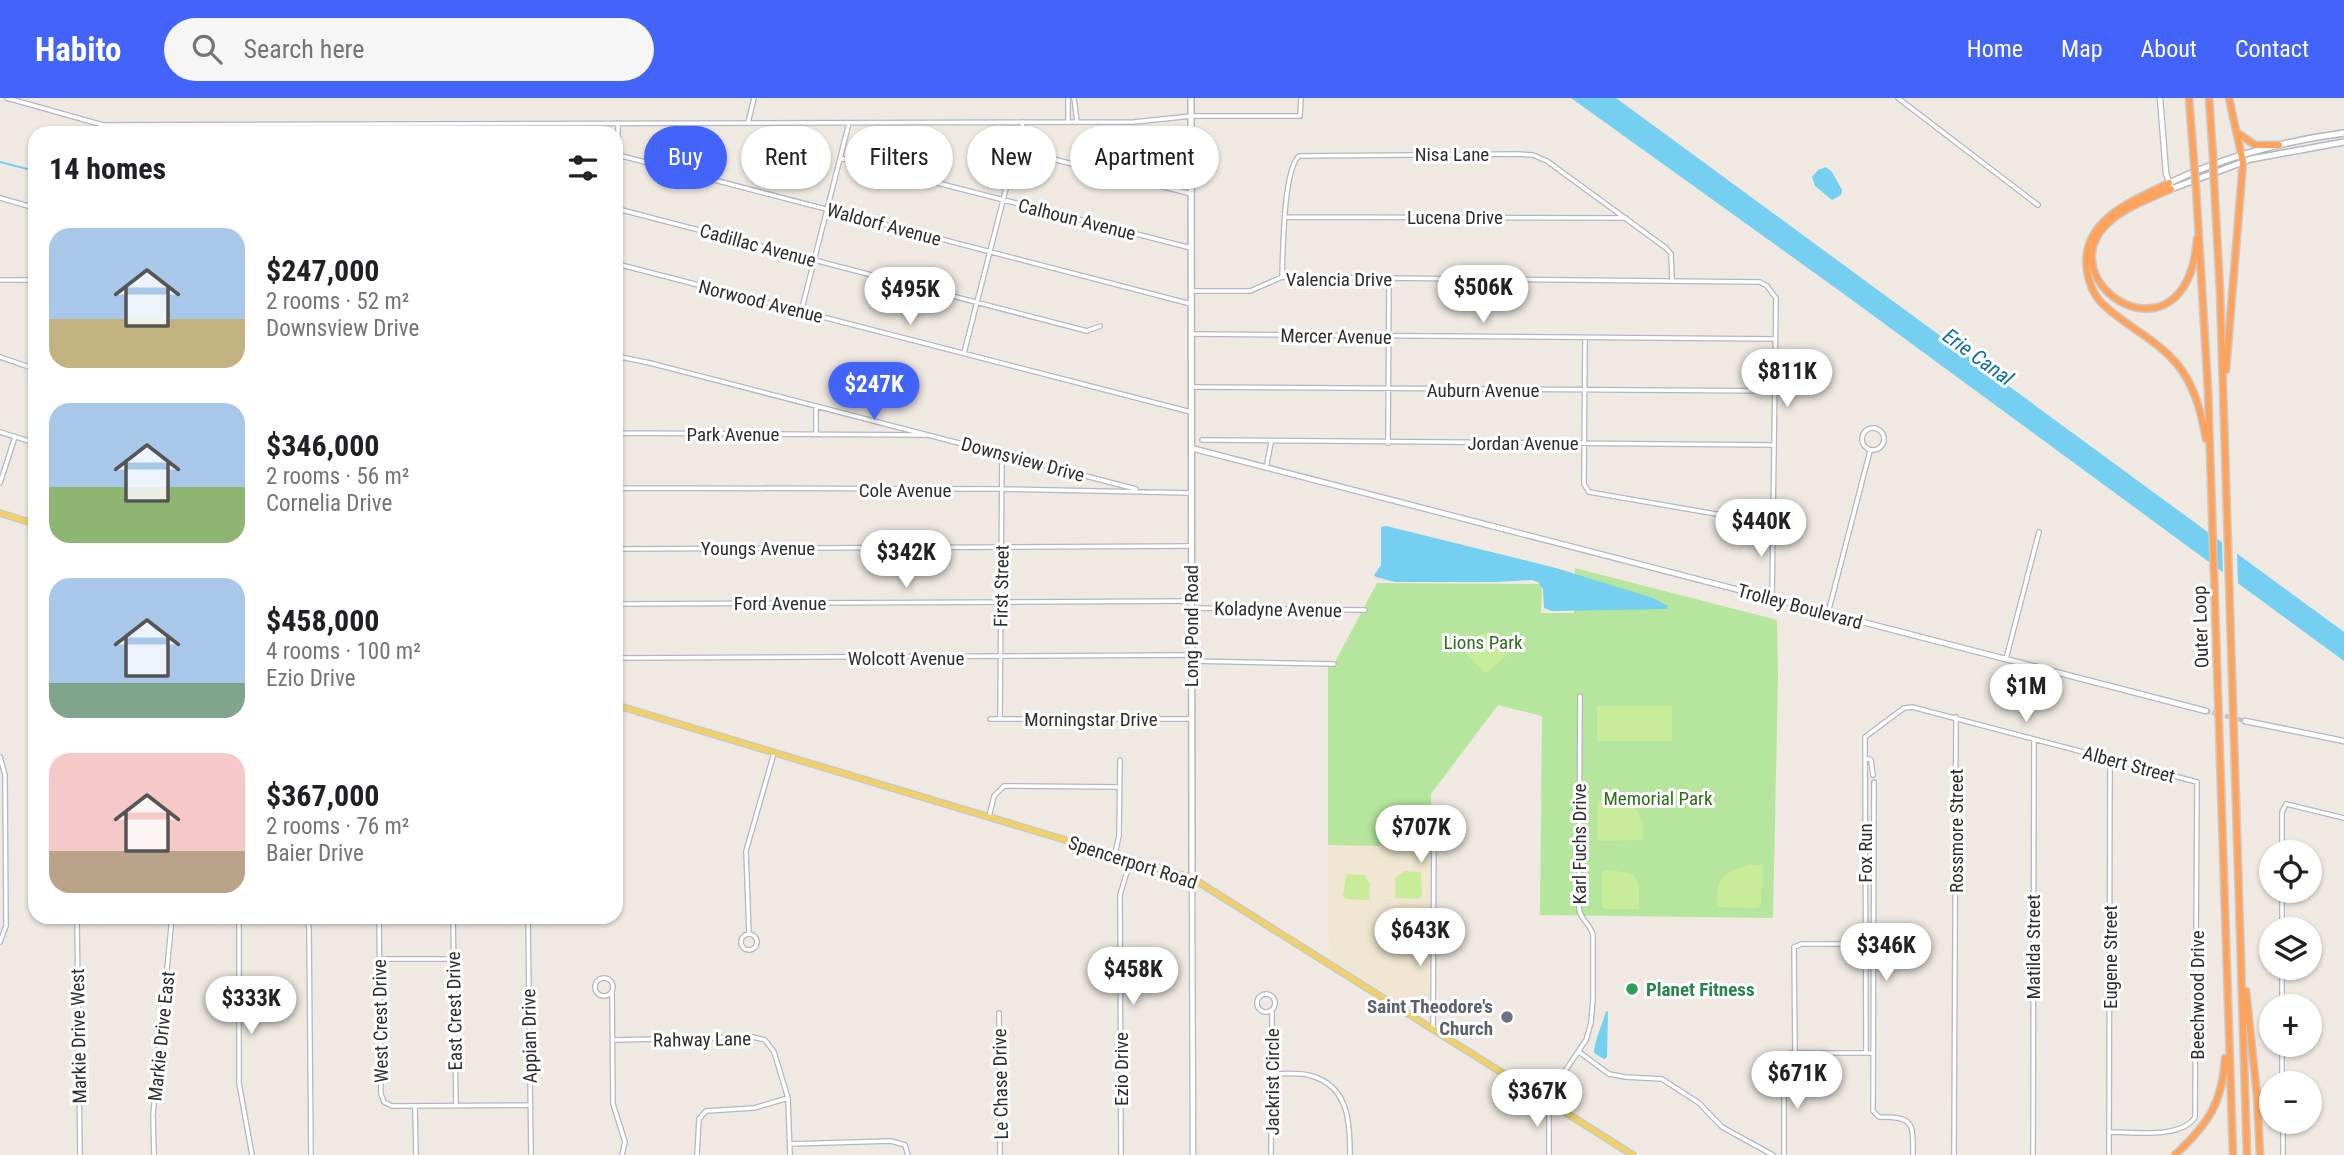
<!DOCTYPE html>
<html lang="en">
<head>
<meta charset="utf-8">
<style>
	:root { --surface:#fff; --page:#f6f6f6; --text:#202124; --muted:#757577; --accent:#4264fb }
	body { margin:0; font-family:"Roboto Condensed",sans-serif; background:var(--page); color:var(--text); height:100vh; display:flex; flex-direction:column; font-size:26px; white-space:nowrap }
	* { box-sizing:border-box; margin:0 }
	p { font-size:23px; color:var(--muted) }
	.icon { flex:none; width:38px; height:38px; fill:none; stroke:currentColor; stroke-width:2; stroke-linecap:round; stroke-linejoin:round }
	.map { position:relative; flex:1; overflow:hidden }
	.panel { position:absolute; left:28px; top:28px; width:595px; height:798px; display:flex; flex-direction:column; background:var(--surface); border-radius:21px; box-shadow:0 2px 5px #0004 }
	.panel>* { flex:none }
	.top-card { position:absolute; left:644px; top:28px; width:665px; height:63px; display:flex; gap:14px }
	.buttons { position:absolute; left:2259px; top:742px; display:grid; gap:14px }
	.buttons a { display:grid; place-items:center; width:63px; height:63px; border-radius:50%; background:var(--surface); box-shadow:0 2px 5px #0004; font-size:35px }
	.price { position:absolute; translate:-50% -60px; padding:0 16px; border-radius:24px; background:#fff; color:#222; font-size:23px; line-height:46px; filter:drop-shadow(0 2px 4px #0008) }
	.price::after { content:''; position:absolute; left:50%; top:42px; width:21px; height:16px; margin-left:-10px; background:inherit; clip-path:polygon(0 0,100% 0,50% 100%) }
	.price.active { background:var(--accent); color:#fff }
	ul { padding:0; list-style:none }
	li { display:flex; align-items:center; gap:21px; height:175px; padding:0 21px }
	li span { display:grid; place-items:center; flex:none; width:196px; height:140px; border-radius:21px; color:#555 }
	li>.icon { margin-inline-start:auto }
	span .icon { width:84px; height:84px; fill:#fffc; stroke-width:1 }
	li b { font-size:30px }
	h2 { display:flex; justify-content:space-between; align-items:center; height:84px; padding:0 21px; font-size:30px }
	.pill { padding:0 24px; border-radius:32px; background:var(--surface); box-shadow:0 2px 5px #0004; font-size:24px; line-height:63px }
	.pill.active { background:var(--accent); color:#fff }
	header { display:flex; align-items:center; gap:42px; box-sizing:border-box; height:98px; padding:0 35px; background:var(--accent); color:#fff }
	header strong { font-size:33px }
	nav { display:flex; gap:38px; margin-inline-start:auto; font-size:24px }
	.search { width:490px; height:63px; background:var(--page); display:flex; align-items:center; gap:18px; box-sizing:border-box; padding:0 24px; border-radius:38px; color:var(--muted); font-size:26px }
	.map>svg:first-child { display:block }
	.education { fill:#f0e6d1 }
	.green { fill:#b6e59e }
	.pitch { fill:#c9ec9a }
	.water { fill:#75cff0 }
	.pier { fill:#efe9e1 }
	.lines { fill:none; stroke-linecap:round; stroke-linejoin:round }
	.stream { stroke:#75cff0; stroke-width:2 }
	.tertiary-tunnel { stroke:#c8c4bd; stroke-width:4.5; stroke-dasharray:4.5 2; stroke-linecap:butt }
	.minor-casing { stroke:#b4b7c1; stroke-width:6 }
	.tertiary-casing { stroke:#b4b7c1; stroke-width:7 }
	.secondary-casing { stroke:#b4b7c1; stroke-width:8 }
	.primary-casing { stroke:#c9c9c9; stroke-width:8 }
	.motorway-casing { stroke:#c9c9c9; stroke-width:9 }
	.minor { stroke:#fff; stroke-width:3.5 }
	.tertiary { stroke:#fff; stroke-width:4.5 }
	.secondary { stroke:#fff; stroke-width:5 }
	.primary { stroke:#f2d163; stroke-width:5 }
	.motorway { stroke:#ffa35c; stroke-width:6 }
	.motorway-bridge-casing { stroke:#c9c9c9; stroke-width:9; stroke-linecap:butt }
	.motorway-bridge { stroke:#ffa35c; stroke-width:6 }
	.leisure-dot { fill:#2e9e5b; stroke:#fff; stroke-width:2.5 }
	.worship-dot { fill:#6b7280; stroke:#fff; stroke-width:2.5 }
	.labels { text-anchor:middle; stroke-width:6; stroke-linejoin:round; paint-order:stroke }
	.street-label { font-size:19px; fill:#2e2e2e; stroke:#fff }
	.park-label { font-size:19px; fill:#2c6e1b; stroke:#fff }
	.leisure-label { font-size:19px; font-weight:bold; fill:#27864d; stroke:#fff; text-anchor:start }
	.worship-label { font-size:19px; font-weight:bold; fill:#5b616d; stroke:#fff; text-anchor:end }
	.water-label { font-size:21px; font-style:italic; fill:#0d6fa3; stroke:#fff }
</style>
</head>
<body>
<header>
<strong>Habito</strong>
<div class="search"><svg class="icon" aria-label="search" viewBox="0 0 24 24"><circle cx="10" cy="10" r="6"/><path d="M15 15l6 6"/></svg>Search here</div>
<nav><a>Home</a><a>Map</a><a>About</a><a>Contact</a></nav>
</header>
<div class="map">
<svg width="2344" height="1057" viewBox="0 0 2344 1057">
	<rect width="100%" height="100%" fill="#efe9e1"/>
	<path class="education" d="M1328,747L1430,749L1429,915L1426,920L1329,861Z"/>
	<path class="green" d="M1575,470L1777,522L1778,578L1773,820L1540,817L1542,618L1498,607L1431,696L1430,749L1328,747V569L1339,568L1334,566L1377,485L1542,486L1541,515H1574Z"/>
	<path class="pitch" d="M1487,535C1499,536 1505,542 1512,552L1488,574H1485L1461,550L1471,540Z
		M1597,608H1672V643H1597Z
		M1598,703C1628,702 1647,707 1641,742L1600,743L1597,740Z
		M1749,767H1762L1761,806L1758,810L1717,809C1715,782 1722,774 1749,767Z
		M1612,772L1634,777L1639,787V811H1606L1602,809V773Z
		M1405,773L1421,774L1422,798L1418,801L1395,800V780Z
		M1346,776L1364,777L1370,785L1369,802L1346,801L1343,798Z"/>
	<path class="water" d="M1571,0H1616L2344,534V563L1837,191Z
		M1826,69L1832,74L1842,92L1841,97L1832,102L1815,88L1812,79L1818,72Z
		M1386,428L1556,470L1653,500L1668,508L1667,511L1552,513L1544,510L1543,491L1538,484L1532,482L1496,484H1395L1376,479L1374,477L1381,467V429Z
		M1606,913L1608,914L1607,959L1604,961L1594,955C1594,944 1603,925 1606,913Z"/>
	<path class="pier" d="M2222,441L2237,452L2238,489L2223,478Z"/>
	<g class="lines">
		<path class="stream" d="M0,64L35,73"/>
		<path class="tertiary-tunnel" d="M2206,613L2245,623"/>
		<g class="minor-casing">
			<path id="minor" d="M7,0L103,27L1134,24L1192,18H1300L1301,0
				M1074,0L1077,24
				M1898,0L2038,107
				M1068,24V0
				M618,25V164L621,167L1191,314
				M748,25L754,0
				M1017,52L1192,96
				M618,57L1191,206
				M840,60L1191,150
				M0,100L35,110
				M618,111L1087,233L1100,228
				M1285,119L1626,120
				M1282,179C1283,156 1283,72 1299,58L1517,56L1533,57L1547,63L1666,150L1671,156L1672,181
				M0,182H35
				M1191,193H1250L1282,179L1760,184L1767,188L1776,200L1772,501
				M801,214L849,25
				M1192,236L1775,241
				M1585,240L1584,380V386L1589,394L1739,420L1774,421
				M964,255L1023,24
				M616,258L650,265L1136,391
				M0,259L35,271
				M1192,289L1775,293
				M1862 341a11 11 0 1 1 22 0a11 11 0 1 1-22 0Z
				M0,334L35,345
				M619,335L926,337
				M816,336V308
				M1202,342L1774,347
				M1388,345L1389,181
				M1266,370L1271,345
				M0,385L15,339
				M619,390L1002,391L1191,395
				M620,451L1191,448
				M620,506L1191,503
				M1192,510L1365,512
				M1828,515L1870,353
				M620,560L1191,557
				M2006,561L2039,434
				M1191,563L1334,566
				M616,604L620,560L618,258
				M990,621H1191
				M1000,621L1002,355
				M0,659L5,677L6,828L0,844
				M1865,660L1871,662L1873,677
				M1874,684L1873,1013L1879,1019C1914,1019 1913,1024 1913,1057
				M989,719L994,698L1004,688L1119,689
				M2282,754V714L2286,706L2344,720
				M1115,755L1119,738L1120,662
				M2282,793V831
				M77,819L80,1057
				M239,819V985L252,1057
				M307,819L309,831L311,1057
				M379,819L381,996L384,1004L392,1008L530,1007
				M453,819L456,1008
				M528,819L531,1057
				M741 844a8 8 0 1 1 16 0a8 8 0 1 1-16 0Z
				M749,836L746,753L774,655
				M379,861H453
				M2282,870V908
				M595 889a9 9 0 1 1 18 0a9 9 0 1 1-18 0Z
				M612,893L613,1006L625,1044L622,1057
				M1257 905a9 9 0 1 1 18 0a9 9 0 1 1-18 0Z
				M999,915L1000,1057
				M1433,931L1434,713
				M613,942L753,939L765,942L774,954L788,1000L790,1057
				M2282,947V985
				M1579,954L1609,976L1625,979L1662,981L1699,1005L1722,1029L1773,1057
				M1795,954L1794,849L1802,846H1866
				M1866,955L1865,639L1904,610L1912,609L2197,684L2195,1019C2182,1041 2133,1034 2109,1034
				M1272,976C1285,976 1300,974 1312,978C1349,989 1350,1025 1350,1057
				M415,1009L416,1057
				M2283,1024V1057
				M790,1046L891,1043L905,1047L908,1057
				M1271,1056L1272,913
				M154,1057L153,1017L172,819
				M697,1057L699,1021L706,1013L754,1010L788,1000
				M1121,1057L1120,797L1131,760
				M1549,1057V1004L1563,976L1586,942L1591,925L1593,901V837C1590,825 1580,822 1579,810L1580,598
				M1784,1057V976L1785,963L1790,955H1873
				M1954,1057L1956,619
				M2033,1057L2034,641
				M2109,1057L2110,661"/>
		</g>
		<g class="tertiary-casing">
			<path id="tertiary" d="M2160,0L2166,75L2170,87
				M1191,350L2206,613
				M2245,623L2344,643
				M1192,780L1193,1057"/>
		</g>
		<g class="secondary-casing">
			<path id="secondary" d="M1191,0L1192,780
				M2169,85C2224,59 2284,43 2344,35
				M2171,91L2251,61L2344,44"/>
		</g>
		<g class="primary-casing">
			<path id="primary" d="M0,415L35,426
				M616,607L1192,780L1633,1057"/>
		</g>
		<g class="motorway-casing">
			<path id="motorway" d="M2189,0L2194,65
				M2209,0L2213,58
				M2239,36L2255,47H2279
				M2214,83L2220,193L2247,1057
				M2169,85C2133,103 2080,122 2087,172C2089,186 2095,200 2106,209C2129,230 2157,242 2177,266C2195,288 2201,314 2206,341
				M2196,90L2208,292L2233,1057
				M2171,91C2151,100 2125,109 2109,124C2043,185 2187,275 2197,141
				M2226,272L2243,64L2229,0
				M2246,893L2257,997L2260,1057
				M2175,1057C2207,1027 2223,1005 2225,960"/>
		</g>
		<use href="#minor" class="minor"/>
		<use href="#tertiary" class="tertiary"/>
		<use href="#secondary" class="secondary"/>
		<use href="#primary" class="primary"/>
		<use href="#motorway" class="motorway"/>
		<g class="motorway-bridge-casing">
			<path id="motorway-bridge" d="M2213,58L2214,83
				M2194,65L2196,90"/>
		</g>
		<use href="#motorway-bridge" class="motorway-bridge"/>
	</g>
	<circle class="leisure-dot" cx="1632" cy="891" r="7"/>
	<circle class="worship-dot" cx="1507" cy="919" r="7"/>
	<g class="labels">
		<g class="street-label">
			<text x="1452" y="63">Nisa Lane</text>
			<text x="1455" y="126">Lucena Drive</text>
			<text transform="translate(1077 121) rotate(14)" y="7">Calhoun Avenue</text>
			<text transform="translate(884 126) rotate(15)" y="7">Waldorf Avenue</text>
			<text transform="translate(758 147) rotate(15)" y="7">Cadillac Avenue</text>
			<text x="1339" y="188">Valencia Drive</text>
			<text transform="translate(761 203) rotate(14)" y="7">Norwood Avenue</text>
			<text transform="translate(1336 238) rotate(1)" y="7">Mercer Avenue</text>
			<text x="1483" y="299">Auburn Avenue</text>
			<text x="733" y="343">Park Avenue</text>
			<text x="1523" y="352">Jordan Avenue</text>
			<text transform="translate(1023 361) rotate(15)" y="7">Downsview Drive</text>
			<text x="905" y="399">Cole Avenue</text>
			<text x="758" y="457">Youngs Avenue</text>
			<text transform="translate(1001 488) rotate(-89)" y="7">First Street</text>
			<text x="780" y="512">Ford Avenue</text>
			<text transform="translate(1800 508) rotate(15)" y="7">Trolley Boulevard</text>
			<text transform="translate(1278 511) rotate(1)" y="7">Koladyne Avenue</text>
			<text transform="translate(1191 528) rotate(-90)" y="7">Long Pond Road</text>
			<text transform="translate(2200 529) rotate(-92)" y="7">Outer Loop</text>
			<text x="906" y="567">Wolcott Avenue</text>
			<text x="1091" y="628">Morningstar Drive</text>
			<text transform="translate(2129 666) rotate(15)" y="7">Albert Street</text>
			<text transform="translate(1956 733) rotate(-90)" y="7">Rossmore Street</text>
			<text transform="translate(1579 746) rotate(-90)" y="7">Karl Fuchs Drive</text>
			<text transform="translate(1865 755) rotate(-90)" y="7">Fox Run</text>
			<text transform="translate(1133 764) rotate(18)" y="7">Spencerport Road</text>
			<text transform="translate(2033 849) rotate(-90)" y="7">Matilda Street</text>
			<text transform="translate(2110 859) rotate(-90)" y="7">Eugene Street</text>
			<text transform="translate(2197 897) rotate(-90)" y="7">Beechwood Drive</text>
			<text transform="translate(454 913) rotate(-91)" y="7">East Crest Drive</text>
			<text transform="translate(380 923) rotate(-91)" y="7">West Crest Drive</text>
			<text transform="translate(78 938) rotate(-91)" y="7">Markie Drive West</text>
			<text transform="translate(161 938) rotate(-84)" y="7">Markie Drive East</text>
			<text transform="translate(529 938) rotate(-91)" y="7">Appian Drive</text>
			<text transform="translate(702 941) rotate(-1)" y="7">Rahway Lane</text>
			<text transform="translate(1121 971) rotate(-90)" y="7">Ezio Drive</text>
			<text transform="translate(1272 984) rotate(-90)" y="7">Jackrist Circle</text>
			<text transform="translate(1000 986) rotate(-91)" y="7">Le Chase Drive</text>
		</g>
		<g class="park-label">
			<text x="1483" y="551">Lions Park</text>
			<text x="1658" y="707">Memorial Park</text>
		</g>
		<g class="leisure-label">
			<text x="1646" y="898">Planet Fitness</text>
		</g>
		<g class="worship-label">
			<text x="1493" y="915">Saint Theodore's<tspan x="1493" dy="22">Church</tspan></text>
		</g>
		<g class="water-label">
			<text transform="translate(1978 259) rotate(36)" y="7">Erie Canal</text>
		</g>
	</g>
</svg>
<div class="buttons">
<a><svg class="icon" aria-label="locate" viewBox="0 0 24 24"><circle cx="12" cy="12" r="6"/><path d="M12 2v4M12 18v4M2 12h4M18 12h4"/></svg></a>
<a><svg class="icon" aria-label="layers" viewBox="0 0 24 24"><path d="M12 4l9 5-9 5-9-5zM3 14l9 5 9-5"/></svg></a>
<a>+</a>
<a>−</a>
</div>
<b class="price" style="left:1483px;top:227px">$506K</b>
<b class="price" style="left:910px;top:229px">$495K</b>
<b class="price" style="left:1787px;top:311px">$811K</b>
<b class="price active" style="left:874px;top:324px">$247K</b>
<b class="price" style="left:1761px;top:461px">$440K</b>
<b class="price" style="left:906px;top:492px">$342K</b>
<b class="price" style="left:2026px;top:626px">$1M</b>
<b class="price" style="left:1421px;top:767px">$707K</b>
<b class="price" style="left:1420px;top:870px">$643K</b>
<b class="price" style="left:1886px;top:885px">$346K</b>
<b class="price" style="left:1133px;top:909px">$458K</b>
<b class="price" style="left:251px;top:938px">$333K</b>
<b class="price" style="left:1797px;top:1013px">$671K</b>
<b class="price" style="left:1537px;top:1031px">$367K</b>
<div class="top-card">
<a class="pill active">Buy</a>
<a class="pill">Rent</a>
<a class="pill">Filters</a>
<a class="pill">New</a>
<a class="pill">Apartment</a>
</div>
<section class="panel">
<h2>14 homes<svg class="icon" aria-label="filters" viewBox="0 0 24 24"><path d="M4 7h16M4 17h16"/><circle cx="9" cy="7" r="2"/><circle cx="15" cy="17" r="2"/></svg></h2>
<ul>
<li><span style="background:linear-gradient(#a9c7e8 65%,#c2b280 0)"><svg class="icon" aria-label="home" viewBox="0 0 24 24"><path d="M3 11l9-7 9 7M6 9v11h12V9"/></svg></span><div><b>$247,000</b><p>2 rooms · 52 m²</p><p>Downsview Drive</p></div></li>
<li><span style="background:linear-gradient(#a9c7e8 60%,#8fb573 0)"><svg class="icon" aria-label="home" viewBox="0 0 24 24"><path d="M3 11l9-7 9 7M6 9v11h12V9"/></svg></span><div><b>$346,000</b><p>2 rooms · 56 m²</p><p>Cornelia Drive</p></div></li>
<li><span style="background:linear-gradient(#a9c7e8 75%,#7fa58c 0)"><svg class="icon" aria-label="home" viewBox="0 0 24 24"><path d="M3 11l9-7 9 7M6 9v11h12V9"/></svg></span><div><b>$458,000</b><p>4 rooms · 100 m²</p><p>Ezio Drive</p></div></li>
<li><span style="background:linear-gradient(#f6c9c9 70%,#b9a48a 0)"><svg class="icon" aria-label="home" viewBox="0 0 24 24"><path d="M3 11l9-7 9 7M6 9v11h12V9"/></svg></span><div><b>$367,000</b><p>2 rooms · 76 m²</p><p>Baier Drive</p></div></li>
</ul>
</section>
</div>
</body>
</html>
